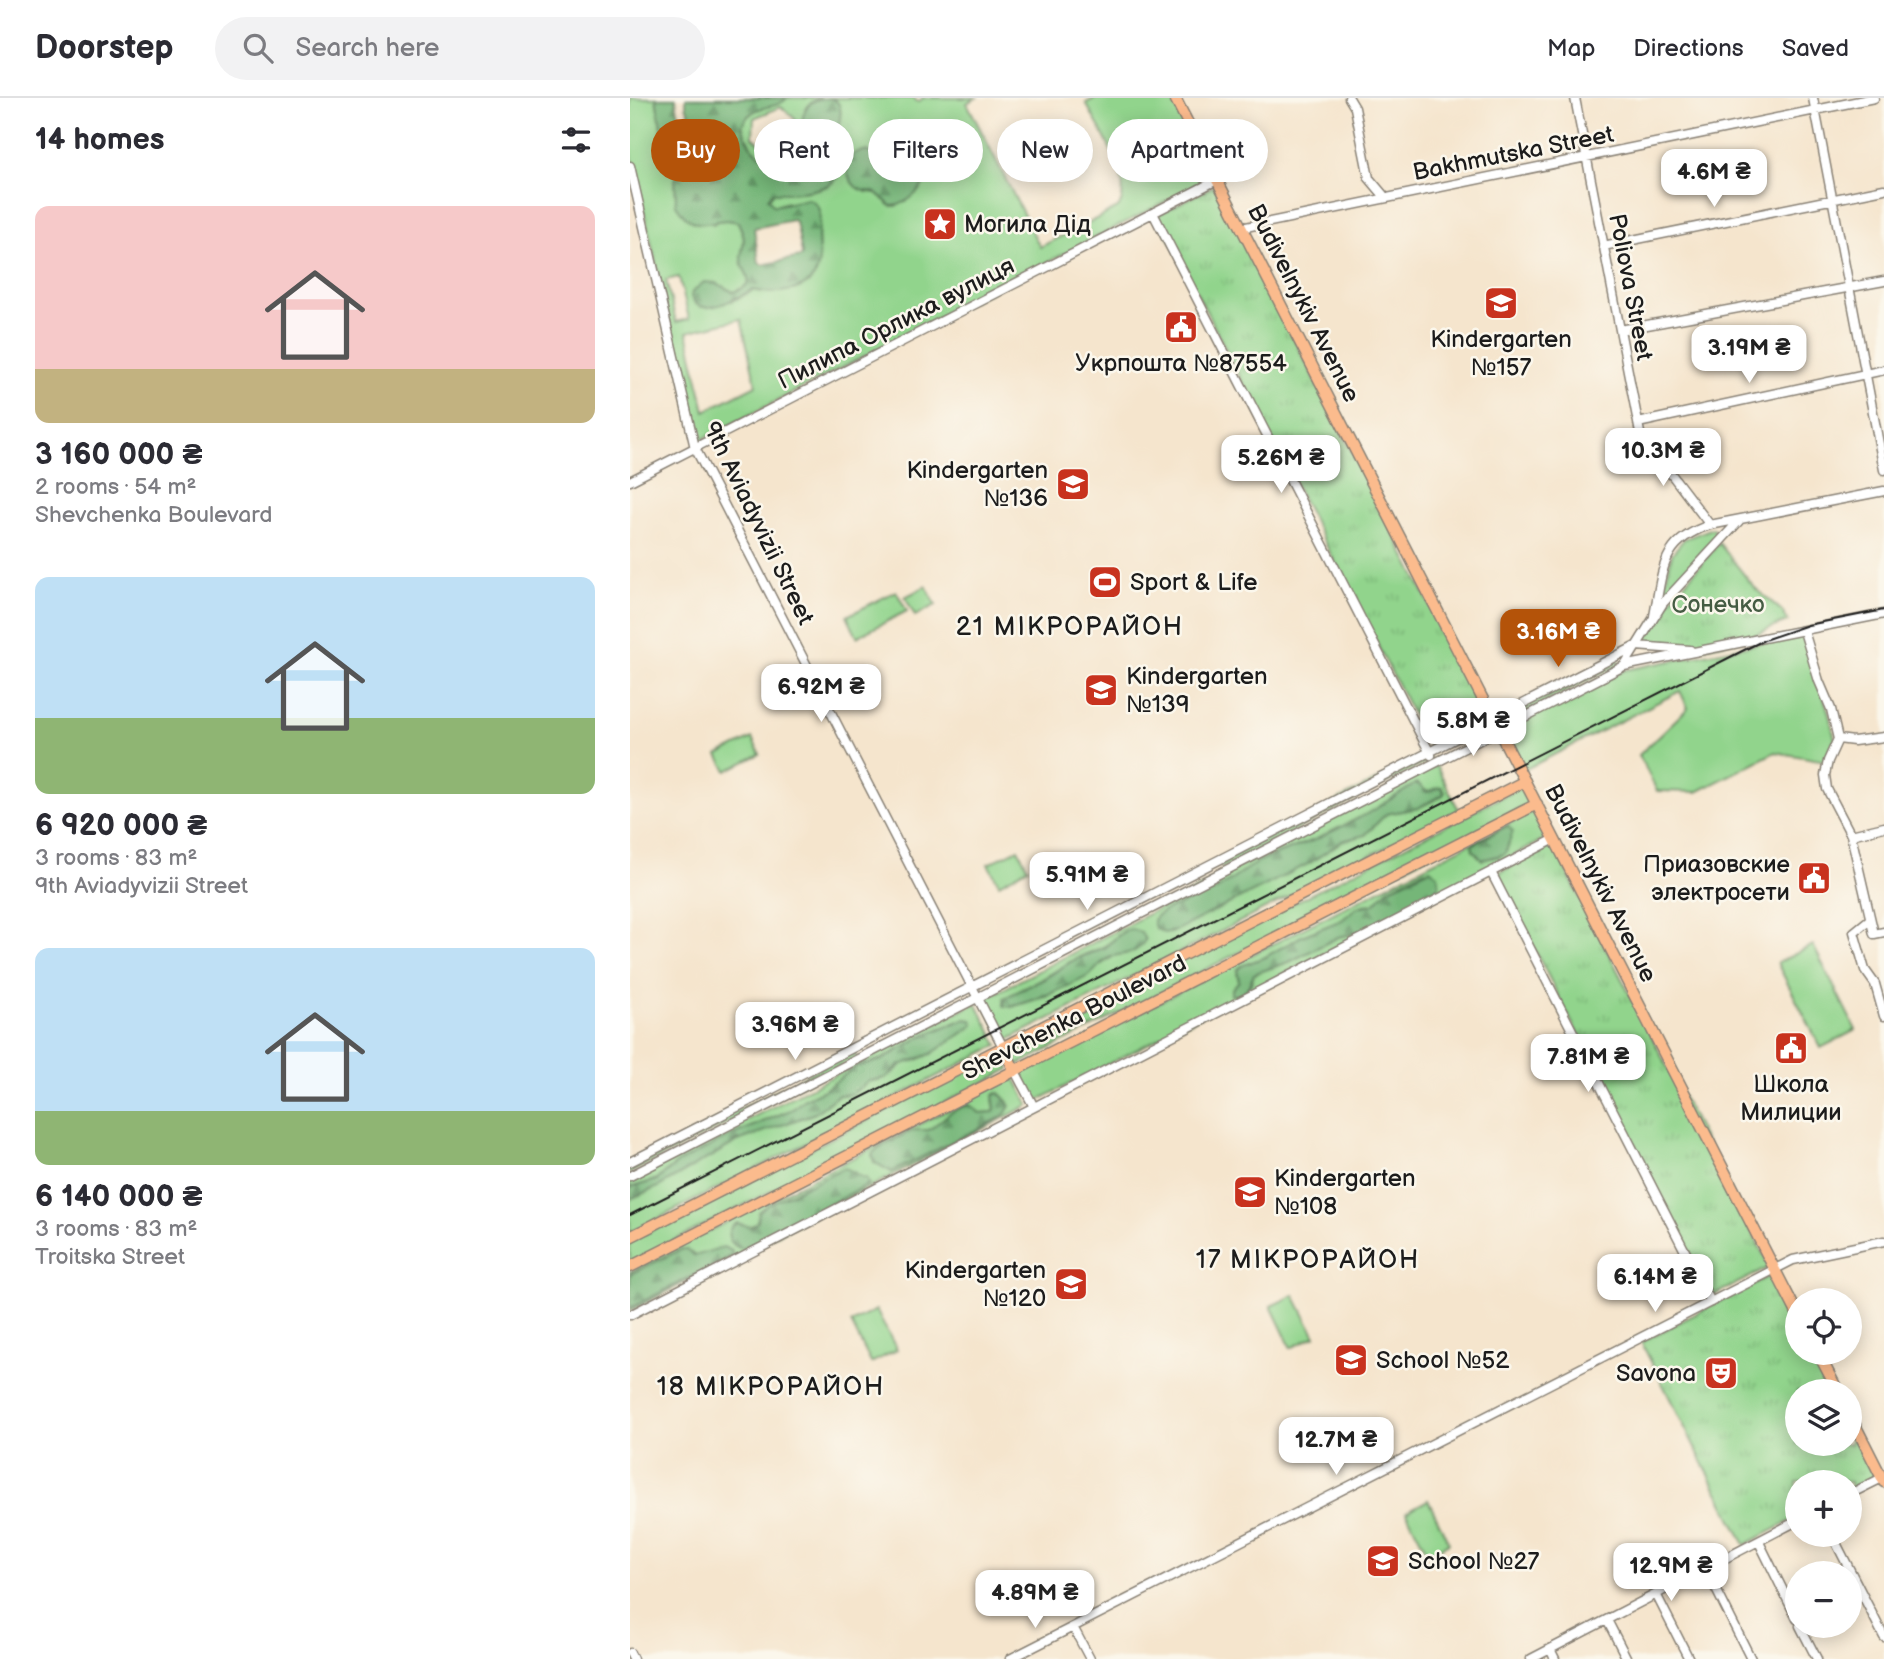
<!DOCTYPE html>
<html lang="en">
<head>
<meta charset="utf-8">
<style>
	:root { --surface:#fff; --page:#f2f2f3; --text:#2b2b33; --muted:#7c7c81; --line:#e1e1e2; --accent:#b45309 }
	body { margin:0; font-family:"Balsamiq Sans",sans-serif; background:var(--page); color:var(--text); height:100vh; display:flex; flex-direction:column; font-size:26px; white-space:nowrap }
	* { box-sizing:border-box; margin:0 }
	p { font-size:23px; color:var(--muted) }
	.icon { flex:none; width:38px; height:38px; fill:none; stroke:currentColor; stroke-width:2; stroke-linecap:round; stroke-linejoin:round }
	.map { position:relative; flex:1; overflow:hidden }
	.sheet { display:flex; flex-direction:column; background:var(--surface); width:630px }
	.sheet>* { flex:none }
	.hud { position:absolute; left:21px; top:21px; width:665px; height:63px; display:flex; gap:14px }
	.controls { position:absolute; left:1155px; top:1190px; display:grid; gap:14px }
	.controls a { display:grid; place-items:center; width:77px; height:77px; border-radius:50%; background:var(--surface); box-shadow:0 4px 18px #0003; font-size:35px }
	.price { position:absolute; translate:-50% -60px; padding:0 16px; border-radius:14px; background:#fff; color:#222; font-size:23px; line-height:46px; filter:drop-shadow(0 2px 4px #0008) }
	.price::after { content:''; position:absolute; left:50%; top:42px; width:21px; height:16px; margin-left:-10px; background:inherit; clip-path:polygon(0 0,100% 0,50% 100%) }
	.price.selected { background:var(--accent); color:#fff }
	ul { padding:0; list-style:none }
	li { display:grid; align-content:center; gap:14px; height:371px; padding:0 35px }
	li span { display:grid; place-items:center; height:217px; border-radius:14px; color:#555 }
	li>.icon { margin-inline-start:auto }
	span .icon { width:126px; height:126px; fill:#fffc; stroke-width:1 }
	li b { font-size:30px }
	h2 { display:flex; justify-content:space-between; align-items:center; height:84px; padding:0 35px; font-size:30px }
	.pill { padding:0 24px; border-radius:32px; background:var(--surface); box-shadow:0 4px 18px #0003; font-size:24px; line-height:63px }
	.pill.selected { background:var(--accent); color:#fff }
	header { display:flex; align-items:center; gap:42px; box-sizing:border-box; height:98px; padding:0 35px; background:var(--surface); border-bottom:2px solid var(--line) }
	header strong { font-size:33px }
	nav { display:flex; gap:38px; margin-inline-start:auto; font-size:24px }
	.search { width:490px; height:63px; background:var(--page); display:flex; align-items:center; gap:18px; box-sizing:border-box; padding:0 24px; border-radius:38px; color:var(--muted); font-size:26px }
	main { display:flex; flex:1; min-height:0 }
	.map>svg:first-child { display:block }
	.green { fill:#91d48c; stroke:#567854; stroke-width:2; fill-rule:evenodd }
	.forest { fill:url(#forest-firs); stroke:#48694a; stroke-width:2; fill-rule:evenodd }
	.park { fill:url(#park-tufts); stroke:#567854; stroke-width:2 }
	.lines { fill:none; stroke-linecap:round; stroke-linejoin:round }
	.minor-casing { stroke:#888074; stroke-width:11 }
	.major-casing { stroke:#888074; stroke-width:13 }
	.minor { stroke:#fff; stroke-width:8 }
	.major { stroke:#fbbb8d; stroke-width:10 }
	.tram { stroke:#1c1c1c; stroke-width:2 }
	.labels { text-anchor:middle; stroke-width:5; stroke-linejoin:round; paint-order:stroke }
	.street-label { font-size:24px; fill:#1c1c1c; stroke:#fbf7ec }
	.poi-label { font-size:24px; fill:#1c1c1c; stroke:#fbf7ec; text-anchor:start }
	.park-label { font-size:24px; fill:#455c43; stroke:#fbf7ec }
	.neighbourhood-label { font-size:26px; letter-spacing:2px; fill:#1c1c1c; stroke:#fbf7ec }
</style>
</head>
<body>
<header>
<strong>Doorstep</strong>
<div class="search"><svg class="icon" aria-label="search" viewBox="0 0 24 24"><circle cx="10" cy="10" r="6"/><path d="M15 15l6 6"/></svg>Search here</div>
<nav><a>Map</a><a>Directions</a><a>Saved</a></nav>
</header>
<main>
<section class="sheet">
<h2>14 homes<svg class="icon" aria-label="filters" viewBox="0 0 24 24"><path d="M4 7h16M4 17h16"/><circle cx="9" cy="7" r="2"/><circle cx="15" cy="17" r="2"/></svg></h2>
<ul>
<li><span style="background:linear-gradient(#f6c9c9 75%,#c2b280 0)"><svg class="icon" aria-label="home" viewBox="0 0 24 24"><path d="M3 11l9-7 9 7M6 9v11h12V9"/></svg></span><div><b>3 160 000 ₴</b><p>2 rooms · 54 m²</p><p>Shevchenka Boulevard</p></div></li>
<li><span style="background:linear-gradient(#bfe0f5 65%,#8fb573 0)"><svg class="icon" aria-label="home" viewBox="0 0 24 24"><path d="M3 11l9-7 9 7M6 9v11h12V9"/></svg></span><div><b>6 920 000 ₴</b><p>3 rooms · 83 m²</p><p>9th Aviadyvizii Street</p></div></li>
<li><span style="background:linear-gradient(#bfe0f5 75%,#8fb573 0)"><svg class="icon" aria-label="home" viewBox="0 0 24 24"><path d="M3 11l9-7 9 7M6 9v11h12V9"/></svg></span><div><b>6 140 000 ₴</b><p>3 rooms · 83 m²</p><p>Troitska Street</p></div></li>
</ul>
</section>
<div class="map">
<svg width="1254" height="1561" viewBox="0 0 1254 1561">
	<defs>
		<pattern id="forest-firs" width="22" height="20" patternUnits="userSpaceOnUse" patternTransform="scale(1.75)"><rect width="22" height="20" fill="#74b678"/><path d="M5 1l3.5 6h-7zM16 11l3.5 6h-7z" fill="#5e9362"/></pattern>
		<pattern id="park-tufts" width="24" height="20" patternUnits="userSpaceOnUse" patternTransform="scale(1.75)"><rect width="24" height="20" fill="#91d48c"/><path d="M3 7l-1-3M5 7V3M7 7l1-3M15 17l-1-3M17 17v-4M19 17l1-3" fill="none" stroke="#7cb578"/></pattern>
	</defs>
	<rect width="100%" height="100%" fill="#fbf7ec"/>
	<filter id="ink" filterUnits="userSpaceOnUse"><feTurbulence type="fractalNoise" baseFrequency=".0143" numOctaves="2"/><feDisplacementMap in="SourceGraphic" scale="14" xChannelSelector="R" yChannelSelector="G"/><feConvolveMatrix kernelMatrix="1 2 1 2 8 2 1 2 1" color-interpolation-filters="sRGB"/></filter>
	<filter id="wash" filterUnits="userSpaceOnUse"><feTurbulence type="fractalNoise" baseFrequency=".00686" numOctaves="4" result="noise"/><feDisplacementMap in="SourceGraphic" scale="28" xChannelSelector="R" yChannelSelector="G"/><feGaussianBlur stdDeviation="1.57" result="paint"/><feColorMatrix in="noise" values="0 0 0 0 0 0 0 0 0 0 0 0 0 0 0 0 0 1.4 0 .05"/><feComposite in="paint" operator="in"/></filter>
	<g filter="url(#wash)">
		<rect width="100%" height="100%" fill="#f5e5cd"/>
		<path class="green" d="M0,0H26L32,35L45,73L46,99L83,126L92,121L108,124C117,144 113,140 112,158C110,175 134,184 103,194L86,185L102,203L124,192C142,198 158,193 176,186L189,155L188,129L157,104L144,108L138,101L143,95L198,88L204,59L207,4L201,0H283L288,4L293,0H346L337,5L410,149L488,110C506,84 468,30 456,5L466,0H541L582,80L67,344L0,52ZM288,49L295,53L301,63L286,94L267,108H261L246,95L236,94L221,82L217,67L258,58L267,52ZM49,179L59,221L46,224L36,182ZM111,221L126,287L75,313L57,234Z
			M157,0H189C163,16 181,37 164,50C157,55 145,58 137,61C121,52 117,44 112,27C122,7 142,10 157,0ZM151,9L165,21L164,40L137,51L123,39L124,20Z
			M1083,430L1087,437L1031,503L1042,456L1054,441Z
			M296,488L306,507L285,518L275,499Z
			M266,493L277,513L227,539L217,518Z
			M1172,537L1198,612L1205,641L1195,663L1145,654L1067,694L1027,693L1009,657L1058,610L1050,593L894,672L874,632L995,572Z
			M987,560L991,566L887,618L884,612Z
			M122,640L130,656L97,673L88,657Z
			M797,656L801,662L592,770L589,764Z
			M806,667L829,712L374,944L352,902ZM787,685L797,694L810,689L815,694L811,699L788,710L756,716L735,737L712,743L680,765L540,835L550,806L585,793L641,758L687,741L739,715ZM489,837L484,858L445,884L419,897L382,909L391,890C412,884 427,871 445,861C461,853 477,850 489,837Z
			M893,688L902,705L386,968L377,951Z
			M905,712L919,739L405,1004L390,975ZM871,730L881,738L877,751L870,758L852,762L842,747ZM795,772L809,782V788L791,803L727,835L708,839L659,864L629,874L624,876L621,886L615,894L604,889L609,883L607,876L611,868L635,859L672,838L712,822L733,807L744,806L758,791Z
			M388,751L398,770L369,786L358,766Z
			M1183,847L1226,932L1191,950L1147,865Z
			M346,905L368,947L0,1135V1101L28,1089L117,1038L185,1015L208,997H217L239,983L249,982L263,975L275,964L285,963L301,956L319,942L342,928L335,921L294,937L252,961L226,969L194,992L173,1002L163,1011L102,1037L49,1064L27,1081L0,1091V1082Z
			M223,953L227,959L0,1075V1067Z
			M371,954L380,971L0,1165V1143Z
			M384,978L399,1007L0,1213V1210L102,1158L64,1159L52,1151L0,1176V1173ZM370,995L378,1003L375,1016L368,1021L262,1074L244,1064L248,1050L286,1032H299L330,1009L338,1006L350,1015L363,1014L365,1011L363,1002ZM224,1074L229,1079L236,1080V1088L124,1146L112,1127L117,1129L126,1126L128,1119L137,1107L177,1087Z
			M664,1197L685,1238L661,1250L641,1208Z
			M246,1212L267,1252L241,1265L221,1225Z
			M798,1402L819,1445L798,1456L776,1414Z"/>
		<path class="forest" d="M26,0H46C47,11 49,26 58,32L65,29L56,8V0H157C145,14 123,3 112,27C117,44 121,52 137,61C146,58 160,55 166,47C176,36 168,18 179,7C184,1 191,0 198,0C223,3 203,38 203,52C204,62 209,69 208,79C195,95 163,95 143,95L138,100L144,108L178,101C196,107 188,126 188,140C188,151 191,162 187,173C178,195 143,197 123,192C108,198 71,223 61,199L62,194L74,184L86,185L103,194C134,184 109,175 111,158C114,140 117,143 108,124C83,116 68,141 46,107L45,73L32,35ZM163,122L166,124L172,156L171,159L132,167L129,165L124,130Z
			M281,48C324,50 289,108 261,108C255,103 249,95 243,94C236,92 232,94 226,89C212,76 214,53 236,53L250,60Z
			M787,685L797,694L812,689L814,696L788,710L756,716L735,737L712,743L680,765L545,833L534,835L525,830L523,822L526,818L538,811L585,793L629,763L687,741L739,715Z
			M877,728L883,733L875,756L852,762L843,752L842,747Z
			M800,771L808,777L809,788L791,803L727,835L708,839L659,864L629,874L624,876C617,888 621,891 606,898L601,897V892L609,883L607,872L611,868L635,859L672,838L712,822L727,809L744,806L758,791Z
			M501,831L511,834L515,842C504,861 489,853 477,861C471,864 467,871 461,876C448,885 387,911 374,908V900L414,881L442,863L475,849L494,833Z
			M335,921L342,922L344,927L301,956L270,967L256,980L239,983L222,996L208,997L185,1015L108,1043L28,1089L0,1101V1091L2,1089L27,1082L49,1064L102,1037L163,1011L173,1002L194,992L226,969L252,962L294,937Z
			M367,995L373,998L380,1008L375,1016L368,1021L262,1074L244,1064L242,1056L248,1050L275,1036L286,1032H299L321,1014L338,1006L350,1015L363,1014L365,1011L363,998Z
			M213,1070C223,1071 226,1079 236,1080L239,1086L113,1151C99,1149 92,1132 107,1125L122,1129L128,1123L129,1114L137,1107Z
			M93,1149L102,1153V1156L98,1160L0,1210V1176L52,1151H56L65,1158Z"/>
		<path class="park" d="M585,87L857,618L799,648L527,117Z
			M1089,445L1124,489L1152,513L1158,523L1113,542L1073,550L1010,546L1026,519Z
			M923,747L1140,1169L1082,1198L866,776Z
			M1143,1176L1167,1223V1255H1183L1203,1293H1167V1346H1220V1326L1247,1379L1220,1393V1384H1167V1420L1115,1447L1011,1244Z"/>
	</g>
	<g filter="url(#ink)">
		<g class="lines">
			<g class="minor-casing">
				<path id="minor" d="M719,0L725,10L739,80L755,99
					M945,0L1010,335L1080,427
					M1183,0L1254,372
					M0,68L65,350L373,949
					M523,115L801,657
					M611,130L1244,0
					M973,148L1254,91
					M990,232L1254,183
					M1008,325L1254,272
					M0,383L587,82
					M1024,518C1033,473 1030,443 1080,427L1254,393
					M1174,533L1189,583L1201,611L1208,641L1198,663L1195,677L1197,691L1221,737L1244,836L1254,834
					M994,568L1033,505L1109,423
					M1208,641L1224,643L1254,639
					M1221,737L1254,729
					M861,774L1081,1204
					M1240,821L1224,834L1235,872L1245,886L1254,918
					M385,973L404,1009
					M0,1064L1006,548L1060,552
					M0,1078L994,568L1254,516
					M0,1217L925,741
					M1220,1396L1254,1379
					M1202,1437L1254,1539
					M1129,1444L1167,1521
					M1076,1471L1121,1561
					M1026,1496L1059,1561
					M977,1522L997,1561
					M1170,1528L1187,1561
					M443,1529L460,1561
					M920,1551L925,1561
					M0,1555L3,1561
					M380,1561L1163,1162L1254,1143
					M901,1561L1167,1423"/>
			</g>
			<g class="major-casing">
				<path id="major" d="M545,0L1167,1215
					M373,949L385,973
					M0,1139L895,683
					M0,1169L907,706
					M1188,1255L1208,1293
					M1220,1317L1254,1384"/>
			</g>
			<use href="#minor" class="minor"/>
			<use href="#major" class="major"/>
			<path class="tram" d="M0,1117L1134,542L1178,527L1254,512"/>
		</g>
	</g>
	<defs>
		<g id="sight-square" transform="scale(1.75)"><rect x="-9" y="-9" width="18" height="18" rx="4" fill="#c8321e" stroke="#fbf7ec"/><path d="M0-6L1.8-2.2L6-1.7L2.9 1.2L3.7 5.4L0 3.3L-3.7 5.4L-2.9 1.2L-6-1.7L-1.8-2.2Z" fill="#fff"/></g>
		<g id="school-square" transform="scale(1.75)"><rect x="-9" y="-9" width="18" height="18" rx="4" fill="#c8321e" stroke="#fbf7ec"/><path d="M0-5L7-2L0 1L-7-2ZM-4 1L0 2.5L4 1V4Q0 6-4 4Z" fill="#fff"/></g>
		<g id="civic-square" transform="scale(1.75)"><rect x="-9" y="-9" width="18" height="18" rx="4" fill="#c8321e" stroke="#fbf7ec"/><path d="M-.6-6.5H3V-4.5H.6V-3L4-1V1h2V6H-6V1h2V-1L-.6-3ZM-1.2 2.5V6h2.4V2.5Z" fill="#fff"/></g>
		<g id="stadium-square" transform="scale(1.75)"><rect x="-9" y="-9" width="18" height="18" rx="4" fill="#c8321e" stroke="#fbf7ec"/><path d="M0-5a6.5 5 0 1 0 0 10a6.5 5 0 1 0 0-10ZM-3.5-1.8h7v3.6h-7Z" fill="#fff"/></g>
		<g id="theatre-square" transform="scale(1.75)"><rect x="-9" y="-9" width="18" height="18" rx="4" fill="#c8321e" stroke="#fbf7ec"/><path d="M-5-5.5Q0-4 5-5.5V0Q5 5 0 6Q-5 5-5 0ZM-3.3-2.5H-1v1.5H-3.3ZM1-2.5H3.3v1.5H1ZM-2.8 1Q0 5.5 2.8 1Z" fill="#fff"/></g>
	</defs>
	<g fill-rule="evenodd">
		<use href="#sight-square" x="310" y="126"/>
		<use href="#school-square" x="871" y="205"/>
		<use href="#civic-square" x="551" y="229"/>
		<use href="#school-square" x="443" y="386"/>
		<use href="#stadium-square" x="475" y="484"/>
		<use href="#school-square" x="471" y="592"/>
		<use href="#civic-square" x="1184" y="780"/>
		<use href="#civic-square" x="1161" y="950"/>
		<use href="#school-square" x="620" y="1094"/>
		<use href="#school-square" x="441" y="1186"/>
		<use href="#school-square" x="721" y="1262"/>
		<use href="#theatre-square" x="1091" y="1275"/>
		<use href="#school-square" x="753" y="1463"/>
	</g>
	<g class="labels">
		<g class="street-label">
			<text transform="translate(883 55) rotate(-11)" y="8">Bakhmutska Street</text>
			<text transform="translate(1001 189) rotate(79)" y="8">Poliova Street</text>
			<text transform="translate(674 205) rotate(63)" y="8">Budivelnykiv Avenue</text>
			<text transform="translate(266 225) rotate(-27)" y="8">Пилипа Орлика вулиця</text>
			<text transform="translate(129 425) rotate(64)" y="8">9th Aviadyvizii Street</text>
			<text transform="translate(971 785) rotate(63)" y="8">Budivelnykiv Avenue</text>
			<text transform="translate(444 919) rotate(-27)" y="8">Shevchenka Boulevard</text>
		</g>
		<g class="poi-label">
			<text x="334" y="134">Могила Дiд</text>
			<text x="871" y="249" text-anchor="middle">Kindergarten<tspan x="871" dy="28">№157</tspan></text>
			<text x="551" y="273" text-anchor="middle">Укрпошта №87554</text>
			<text x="418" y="380" text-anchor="end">Kindergarten<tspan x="418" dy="28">№136</tspan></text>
			<text x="500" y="492">Sport &amp; Life</text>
			<text x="496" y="586">Kindergarten<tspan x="496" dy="28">№139</tspan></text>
			<text x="1160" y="774" text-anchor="end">Приазовские<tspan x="1160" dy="28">электросети</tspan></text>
			<text x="1161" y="994" text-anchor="middle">Школа<tspan x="1161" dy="28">Милиции</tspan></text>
			<text x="644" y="1088">Kindergarten<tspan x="644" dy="28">№108</tspan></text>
			<text x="416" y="1180" text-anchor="end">Kindergarten<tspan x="416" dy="28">№120</tspan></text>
			<text x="746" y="1270">School №52</text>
			<text x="1066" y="1283" text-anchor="end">Savona</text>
			<text x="778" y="1471">School №27</text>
		</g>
		<g class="park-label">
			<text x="1088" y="514">Сонечко</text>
		</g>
		<g class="neighbourhood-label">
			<text x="440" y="537">21 МІКРОРАЙОН</text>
			<text x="678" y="1170">17 МІКРОРАЙОН</text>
			<text x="141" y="1297">18 МІКРОРАЙОН</text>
		</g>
	</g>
</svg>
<div class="controls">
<a><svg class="icon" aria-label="locate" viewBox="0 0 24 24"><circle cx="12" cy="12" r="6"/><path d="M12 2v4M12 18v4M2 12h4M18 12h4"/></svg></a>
<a><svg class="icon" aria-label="layers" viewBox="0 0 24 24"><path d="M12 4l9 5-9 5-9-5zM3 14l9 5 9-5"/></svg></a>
<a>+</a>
<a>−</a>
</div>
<b class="price" style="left:1084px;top:111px">4.6M ₴</b>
<b class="price" style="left:1119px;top:287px">3.19M ₴</b>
<b class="price" style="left:1033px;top:390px">10.3M ₴</b>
<b class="price" style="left:651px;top:397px">5.26M ₴</b>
<b class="price selected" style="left:928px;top:571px">3.16M ₴</b>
<b class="price" style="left:191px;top:626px">6.92M ₴</b>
<b class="price" style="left:843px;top:660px">5.8M ₴</b>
<b class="price" style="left:457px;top:814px">5.91M ₴</b>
<b class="price" style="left:165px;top:964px">3.96M ₴</b>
<b class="price" style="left:958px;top:996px">7.81M ₴</b>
<b class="price" style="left:1025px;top:1216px">6.14M ₴</b>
<b class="price" style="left:706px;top:1379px">12.7M ₴</b>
<b class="price" style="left:1041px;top:1505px">12.9M ₴</b>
<b class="price" style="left:405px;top:1532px">4.89M ₴</b>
<div class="hud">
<a class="pill selected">Buy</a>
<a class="pill">Rent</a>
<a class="pill">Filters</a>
<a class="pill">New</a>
<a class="pill">Apartment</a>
</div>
</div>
</main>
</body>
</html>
